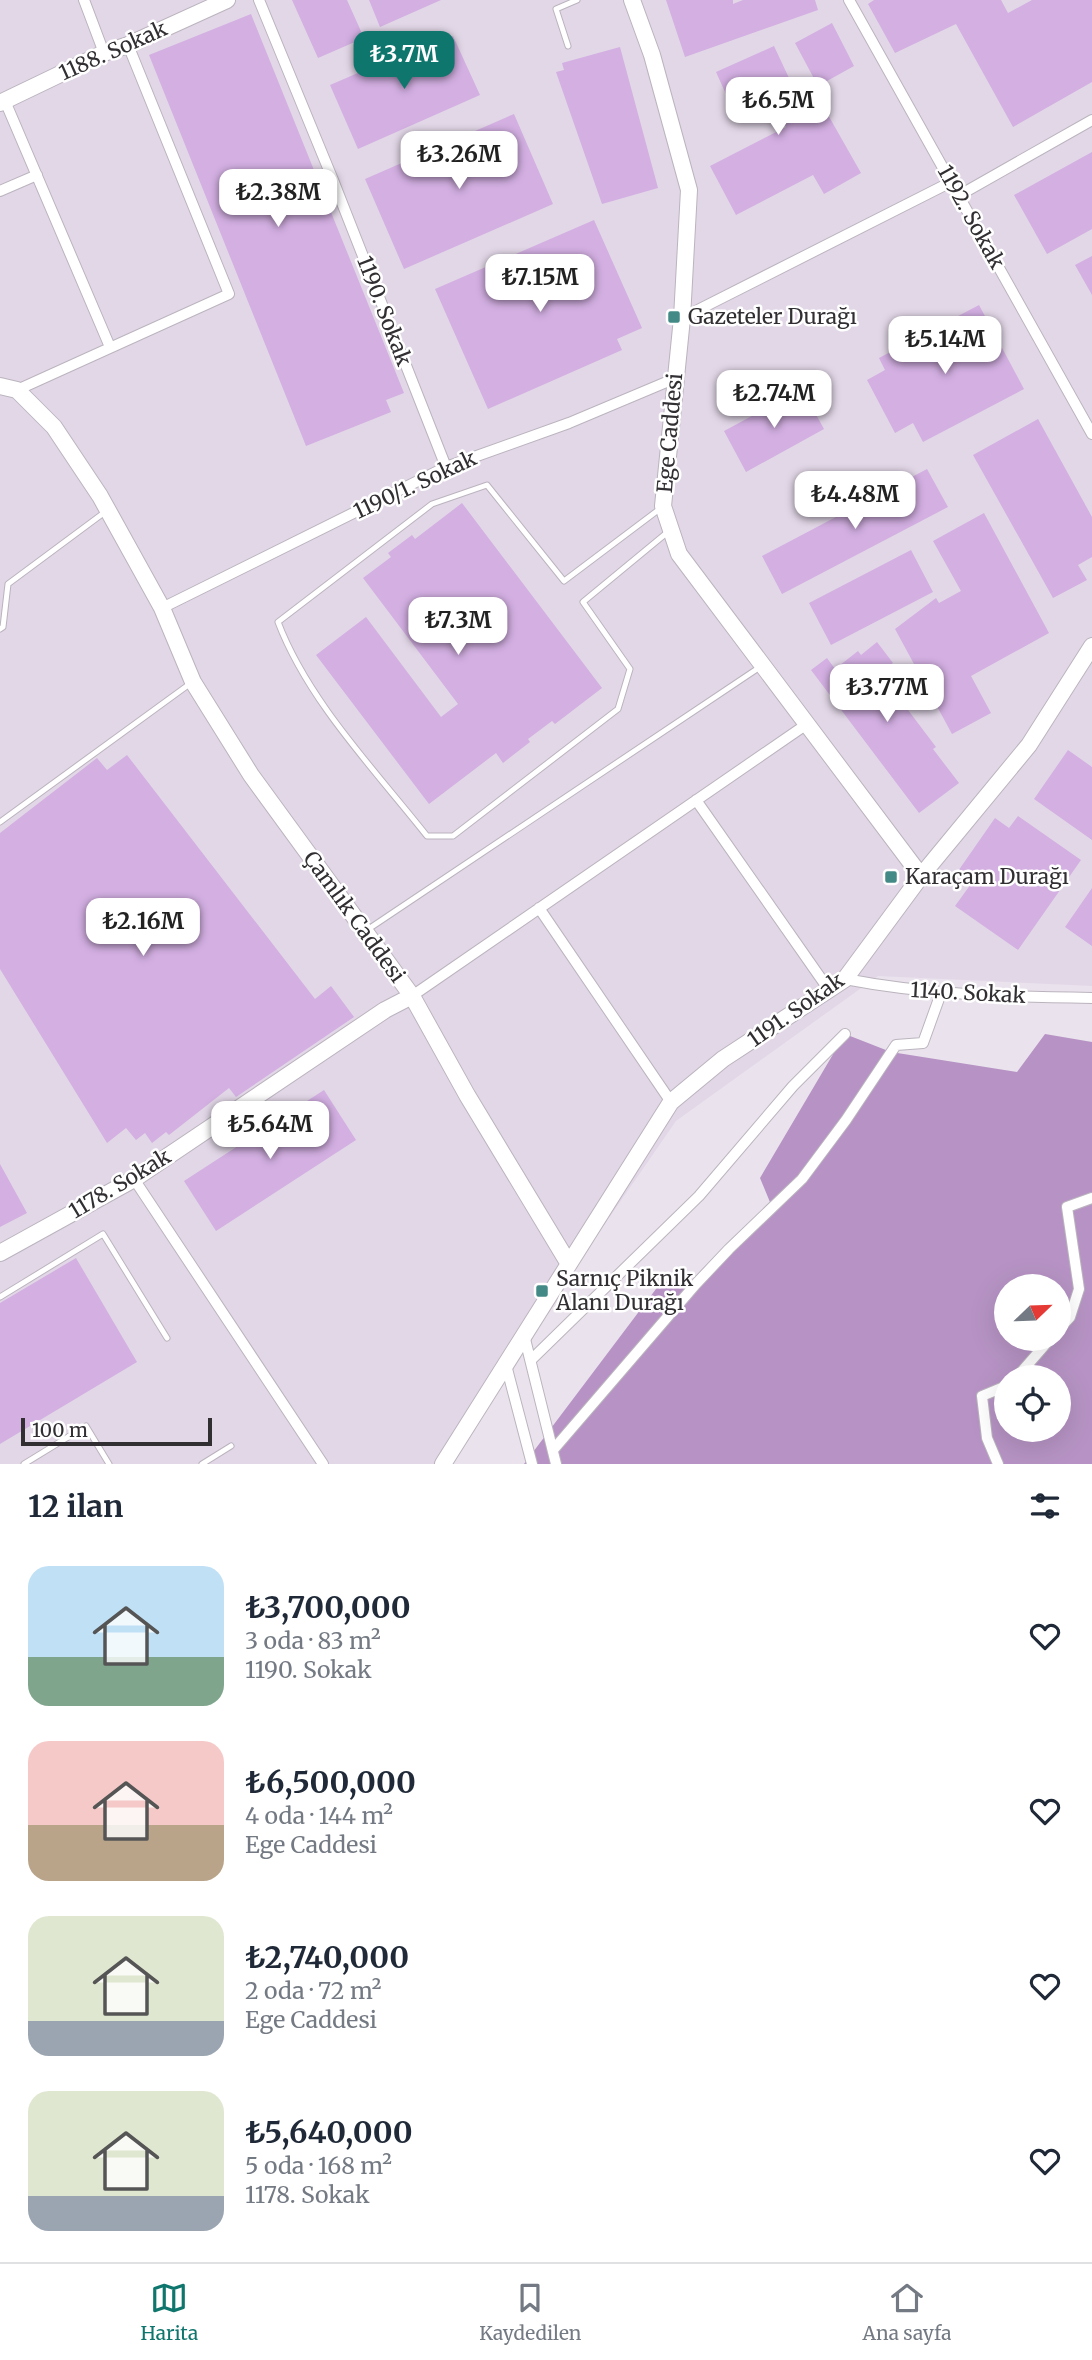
<!DOCTYPE html>
<html lang="tr">
<head>
<meta charset="utf-8">
<style>
	:root { --surface:#fff; --page:#f2f2f3; --text:#1f2937; --muted:#747a83; --line:#e0e1e3; --accent:#0f766e }
	body { margin:0; font-family:Merriweather,serif; background:var(--page); color:var(--text); height:100vh; display:flex; flex-direction:column; font-size:26px; white-space:nowrap }
	* { box-sizing:border-box; margin:0 }
	p { font-size:23px; color:var(--muted) }
	.icon { flex:none; width:38px; height:38px; fill:none; stroke:currentColor; stroke-width:2; stroke-linecap:round; stroke-linejoin:round }
	.map { position:relative; height:1464px; overflow:hidden }
	.side { display:flex; flex-direction:column; background:var(--surface); flex:1 }
	.side>* { flex:none }
	.needle { width:46px; rotate:67deg }
	.fabs { position:absolute; left:994px; top:1274px; display:grid; gap:14px }
	.fabs a { display:grid; place-items:center; width:77px; height:77px; border-radius:50%; background:var(--surface); box-shadow:0 7px 28px #0002; font-size:35px }
	.scale { position:absolute; left:21px; bottom:18px; width:191px; box-sizing:border-box; padding-left:7px; border:4px solid #322f33; border-top:0; font-size:19px; line-height:24px; white-space:nowrap; color:#322f33; -webkit-text-stroke:5px #fff; paint-order:stroke }
	.price { position:absolute; translate:-50% -60px; padding:0 16px; border-radius:14px; background:#fff; color:#222; font-size:23px; line-height:46px; filter:drop-shadow(0 2px 4px #0008) }
	.price::after { content:''; position:absolute; left:50%; top:42px; width:21px; height:16px; margin-left:-10px; background:inherit; clip-path:polygon(0 0,100% 0,50% 100%) }
	.price.on { background:var(--accent); color:#fff }
	ul { padding:0; list-style:none }
	li { display:flex; align-items:center; gap:21px; height:175px; padding:0 28px }
	li span { display:grid; place-items:center; flex:none; width:196px; height:140px; border-radius:21px; color:#555 }
	li>.icon { margin-inline-start:auto }
	span .icon { width:84px; height:84px; fill:#fffc; stroke-width:1 }
	li b { font-size:30px }
	h2 { display:flex; justify-content:space-between; align-items:center; height:84px; padding:0 28px; font-size:30px }
	.tabs { display:flex; justify-content:space-around; align-items:center; height:98px; border-top:2px solid var(--line); background:var(--surface); font-size:19px; color:var(--muted) }
	.tabs a { display:grid; justify-items:center; gap:4px }
	.tabs .on { color:var(--accent) }
	.map>svg:first-child { display:block }
	.built { fill:#e2d7e7 }
	.forest { fill:#b693c4; fill-rule:evenodd }
	.building { fill:#d3afe2 }
	.lines { fill:none; stroke-linecap:round; stroke-linejoin:round }
	.lane-casing { stroke:#bbb4be; stroke-width:7 }
	.street-casing { stroke:#bbb4be; stroke-width:12 }
	.secondary-casing { stroke:#bbb4be; stroke-width:18 }
	.lane { stroke:#fff; stroke-width:5 }
	.street { stroke:#fff; stroke-width:10 }
	.secondary { stroke:#fff; stroke-width:16 }
	.poi-dot { fill:#438a86; stroke:#fff; stroke-width:2.5 }
	.labels { text-anchor:middle; stroke-width:5; stroke-linejoin:round; paint-order:stroke }
	.street-label { font-size:21px; fill:#322f33; stroke:#fff }
	.poi-label { font-size:21px; fill:#322f33; stroke:#fff; text-anchor:start }
</style>
</head>
<body>
<div class="map">
<svg width="1092" height="1464" viewBox="0 0 1092 1464">
	<rect width="100%" height="100%" fill="#eae3ed"/>
	<path class="built" d="M0,0H1092V986L878,976L676,1121L439,1464H0Z"/>
	<path class="forest" d="M845,1034L891,1052L1017,1072L1045,1034L1092,1042V1464H524L662,1281L695,1285L772,1207L760,1178ZM1006,1286H1059V1339H1006ZM1006,1377H1059V1430H1006Z"/>
	<path class="building" d="M292,0H347L364,38L318,58Z
		M369,0H441L380,27Z
		M666,0H733V4L743,0H815L818,10L685,57Z
		M874,0H1001L1008,13L1032,0H1092V82L1013,127L956,24L895,53L868,4Z
		M251,14L404,393L386,400L391,412L306,446L149,55Z
		M832,23L854,66L818,86L795,43Z
		M453,36L480,95L358,149L330,85L432,41L433,45Z
		M774,46L803,108L819,99L861,173L824,194L813,175L736,215L710,166L786,127L774,107L739,123L716,72Z
		M620,47L658,188L602,204L556,72L564,70L562,63Z
		M514,114L553,204L404,269L365,179Z
		M1092,152V229L1047,254L1014,195Z
		M594,220L642,328L617,339L622,350L488,409L435,289Z
		M1092,256V295L1075,265Z
		M979,305L1024,389L923,442L913,423L895,433L867,380L885,370L879,358Z
		M802,389L824,429L746,472L724,431Z
		M1038,419L1092,517V557L1078,565L1087,580L1053,598L973,455Z
		M927,469L948,507L782,594L762,556Z
		M462,503L602,688L555,724L552,721L528,739L530,742L503,763L496,753L429,804L316,655L366,617L441,717L458,704L363,578L391,557L388,553L412,535L415,539Z
		M984,513L1049,633L971,676L991,713L952,734L895,629L936,598L939,603L961,591L933,541Z
		M911,550L933,592L831,645L809,603Z
		M877,642L893,663L887,667L907,692L899,698L936,747L933,749L959,783L919,813L811,670L827,658L835,669L858,651L861,655Z
		M1068,750L1092,767V840L1034,799Z
		M127,755L315,999L331,986L354,1017L236,1097L229,1088L169,1135L166,1132L152,1143L145,1133L136,1140L126,1128L107,1143L0,969V833L97,758L107,770Z
		M1018,816L1081,860L1018,950L955,906L971,884L956,874L995,818L1009,828Z
		M1092,888V946L1065,927Z
		M324,1090L356,1140L216,1231L184,1181Z
		M0,1164L27,1213L0,1227Z
		M76,1258L137,1362L0,1444V1303Z"/>
	<g class="lines">
		<g class="lane-casing">
			<path id="lane" d="M568,46L556,9L577,0
				M661,508L564,581L487,485L432,504L278,622C308,701 375,770 427,836H453L618,709L630,669L583,602L669,531
				M0,629L3,627L8,584L105,512
				M0,822L191,683
				M367,930L760,667
				M0,1297L103,1234L167,1338
				M24,1464L86,1426L109,1464
				M202,1464L231,1446"/>
		</g>
		<g class="street-casing">
			<path id="street" d="M84,0L104,53
				M259,0L333,180L446,467
				M849,0L1092,434
				M5,101L110,347
				M0,191L37,175
				M958,196L1092,120
				M682,318L951,182
				M17,390L229,294L128,45
				M162,608L446,467L569,423L676,378
				M696,800L829,990
				M539,908L671,1102
				M845,979C927,995 1009,997 1092,998
				M412,996L807,724
				M134,1179L323,1464
				M1059,1329L1070,1317L1079,1289L1067,1207L1092,1198
				M524,1335L556,1464
				M531,1360L699,1196L793,1086L845,1034
				M506,1365L532,1464
				M1017,1377L1050,1339
				M553,1450L695,1285L729,1249L802,1179L846,1120L896,1045L923,1043L941,993
				M998,1464L987,1438L982,1396L1006,1386"/>
		</g>
		<g class="secondary-casing">
			<path id="secondary" d="M632,0L652,55L689,190L682,318L663,506L679,554L921,876
				M0,103L104,53L128,45L227,0
				M0,386L17,390L54,427L100,496L162,608L193,682L251,775L412,996L467,1095L569,1264
				M0,1253L134,1179L385,1010L412,996
				M443,1464L671,1102L723,1059L845,979L921,876L1029,745L1092,646"/>
		</g>
		<use href="#lane" class="lane"/>
		<use href="#street" class="street"/>
		<use href="#secondary" class="secondary"/>
	</g>
	<g class="poi-dot">
		<rect x="667" y="310" width="14" height="14" rx="3.5"/>
		<rect x="884" y="870" width="14" height="14" rx="3.5"/>
		<rect x="535" y="1284" width="14" height="14" rx="3.5"/>
	</g>
	<g class="labels">
		<g class="street-label">
			<text transform="translate(113 51) rotate(-24)" y="7">1188. Sokak</text>
			<text transform="translate(971 217) rotate(61)" y="7">1192. Sokak</text>
			<text transform="translate(384 311) rotate(69)" y="7">1190. Sokak</text>
			<text transform="translate(670 433) rotate(-85)" y="7">Ege Caddesi</text>
			<text transform="translate(415 485) rotate(-25)" y="7">1190/1. Sokak</text>
			<text transform="translate(354 917) rotate(54)" y="7">Çamlık Caddesi</text>
			<text transform="translate(968 993) rotate(3)" y="7">1140. Sokak</text>
			<text transform="translate(796 1010) rotate(-35)" y="7">1191. Sokak</text>
			<text transform="translate(120 1184) rotate(-31)" y="7">1178. Sokak</text>
		</g>
		<g class="poi-label">
			<text x="688" y="324">Gazeteler Durağı</text>
			<text x="905" y="884">Karaçam Durağı</text>
			<text x="556" y="1286">Sarnıç Piknik<tspan x="556" dy="24">Alanı Durağı</tspan></text>
		</g>
	</g>
</svg>
<div class="fabs">
<a><svg class="needle" viewBox="-14 -14 28 28"><path d="M0-13l5 13h-10z" fill="#e53935"/><path d="M0 13l5-13h-10z" fill="#747a83"/></svg></a>
<a><svg class="icon" aria-label="locate" viewBox="0 0 24 24"><circle cx="12" cy="12" r="6"/><path d="M12 2v4M12 18v4M2 12h4M18 12h4"/></svg></a>
</div>
<div class="scale">100 m</div>
<b class="price on" style="left:404px;top:91px">₺3.7M</b>
<b class="price" style="left:778px;top:137px">₺6.5M</b>
<b class="price" style="left:459px;top:191px">₺3.26M</b>
<b class="price" style="left:278px;top:229px">₺2.38M</b>
<b class="price" style="left:540px;top:314px">₺7.15M</b>
<b class="price" style="left:945px;top:376px">₺5.14M</b>
<b class="price" style="left:774px;top:430px">₺2.74M</b>
<b class="price" style="left:855px;top:531px">₺4.48M</b>
<b class="price" style="left:458px;top:657px">₺7.3M</b>
<b class="price" style="left:887px;top:724px">₺3.77M</b>
<b class="price" style="left:143px;top:958px">₺2.16M</b>
<b class="price" style="left:270px;top:1161px">₺5.64M</b>
</div>
<section class="side">
<h2>12 ilan<svg class="icon" aria-label="filters" viewBox="0 0 24 24"><path d="M4 7h16M4 17h16"/><circle cx="9" cy="7" r="2"/><circle cx="15" cy="17" r="2"/></svg></h2>
<ul>
<li><span style="background:linear-gradient(#bfe0f5 65%,#7fa58c 0)"><svg class="icon" aria-label="home" viewBox="0 0 24 24"><path d="M3 11l9-7 9 7M6 9v11h12V9"/></svg></span><div><b>₺3,700,000</b><p>3 oda · 83 m²</p><p>1190. Sokak</p></div><svg class="icon" aria-label="heart" viewBox="0 0 24 24"><path d="M12 20l-8-8c-3-5 5-10 8-4 3-6 11-1 8 4z"/></svg></li>
<li><span style="background:linear-gradient(#f6c9c9 60%,#b9a48a 0)"><svg class="icon" aria-label="home" viewBox="0 0 24 24"><path d="M3 11l9-7 9 7M6 9v11h12V9"/></svg></span><div><b>₺6,500,000</b><p>4 oda · 144 m²</p><p>Ege Caddesi</p></div><svg class="icon" aria-label="heart" viewBox="0 0 24 24"><path d="M12 20l-8-8c-3-5 5-10 8-4 3-6 11-1 8 4z"/></svg></li>
<li><span style="background:linear-gradient(#dfe7d0 75%,#9aa5b1 0)"><svg class="icon" aria-label="home" viewBox="0 0 24 24"><path d="M3 11l9-7 9 7M6 9v11h12V9"/></svg></span><div><b>₺2,740,000</b><p>2 oda · 72 m²</p><p>Ege Caddesi</p></div><svg class="icon" aria-label="heart" viewBox="0 0 24 24"><path d="M12 20l-8-8c-3-5 5-10 8-4 3-6 11-1 8 4z"/></svg></li>
<li><span style="background:linear-gradient(#dfe7d0 75%,#9aa5b1 0)"><svg class="icon" aria-label="home" viewBox="0 0 24 24"><path d="M3 11l9-7 9 7M6 9v11h12V9"/></svg></span><div><b>₺5,640,000</b><p>5 oda · 168 m²</p><p>1178. Sokak</p></div><svg class="icon" aria-label="heart" viewBox="0 0 24 24"><path d="M12 20l-8-8c-3-5 5-10 8-4 3-6 11-1 8 4z"/></svg></li>
</ul>
</section>
<nav class="tabs">
<a class="on"><svg class="icon" aria-label="map" viewBox="0 0 24 24"><path d="M3 6l6-2 6 2 6-2v14l-6 2-6-2-6 2zM9 4v14M15 6v14"/></svg>Harita</a>
<a><svg class="icon" aria-label="saved" viewBox="0 0 24 24"><path d="M7 4h10v16l-5-4-5 4z"/></svg>Kaydedilen</a>
<a><svg class="icon" aria-label="home" viewBox="0 0 24 24"><path d="M3 11l9-7 9 7M6 9v11h12V9"/></svg>Ana sayfa</a>
</nav>
</body>
</html>
